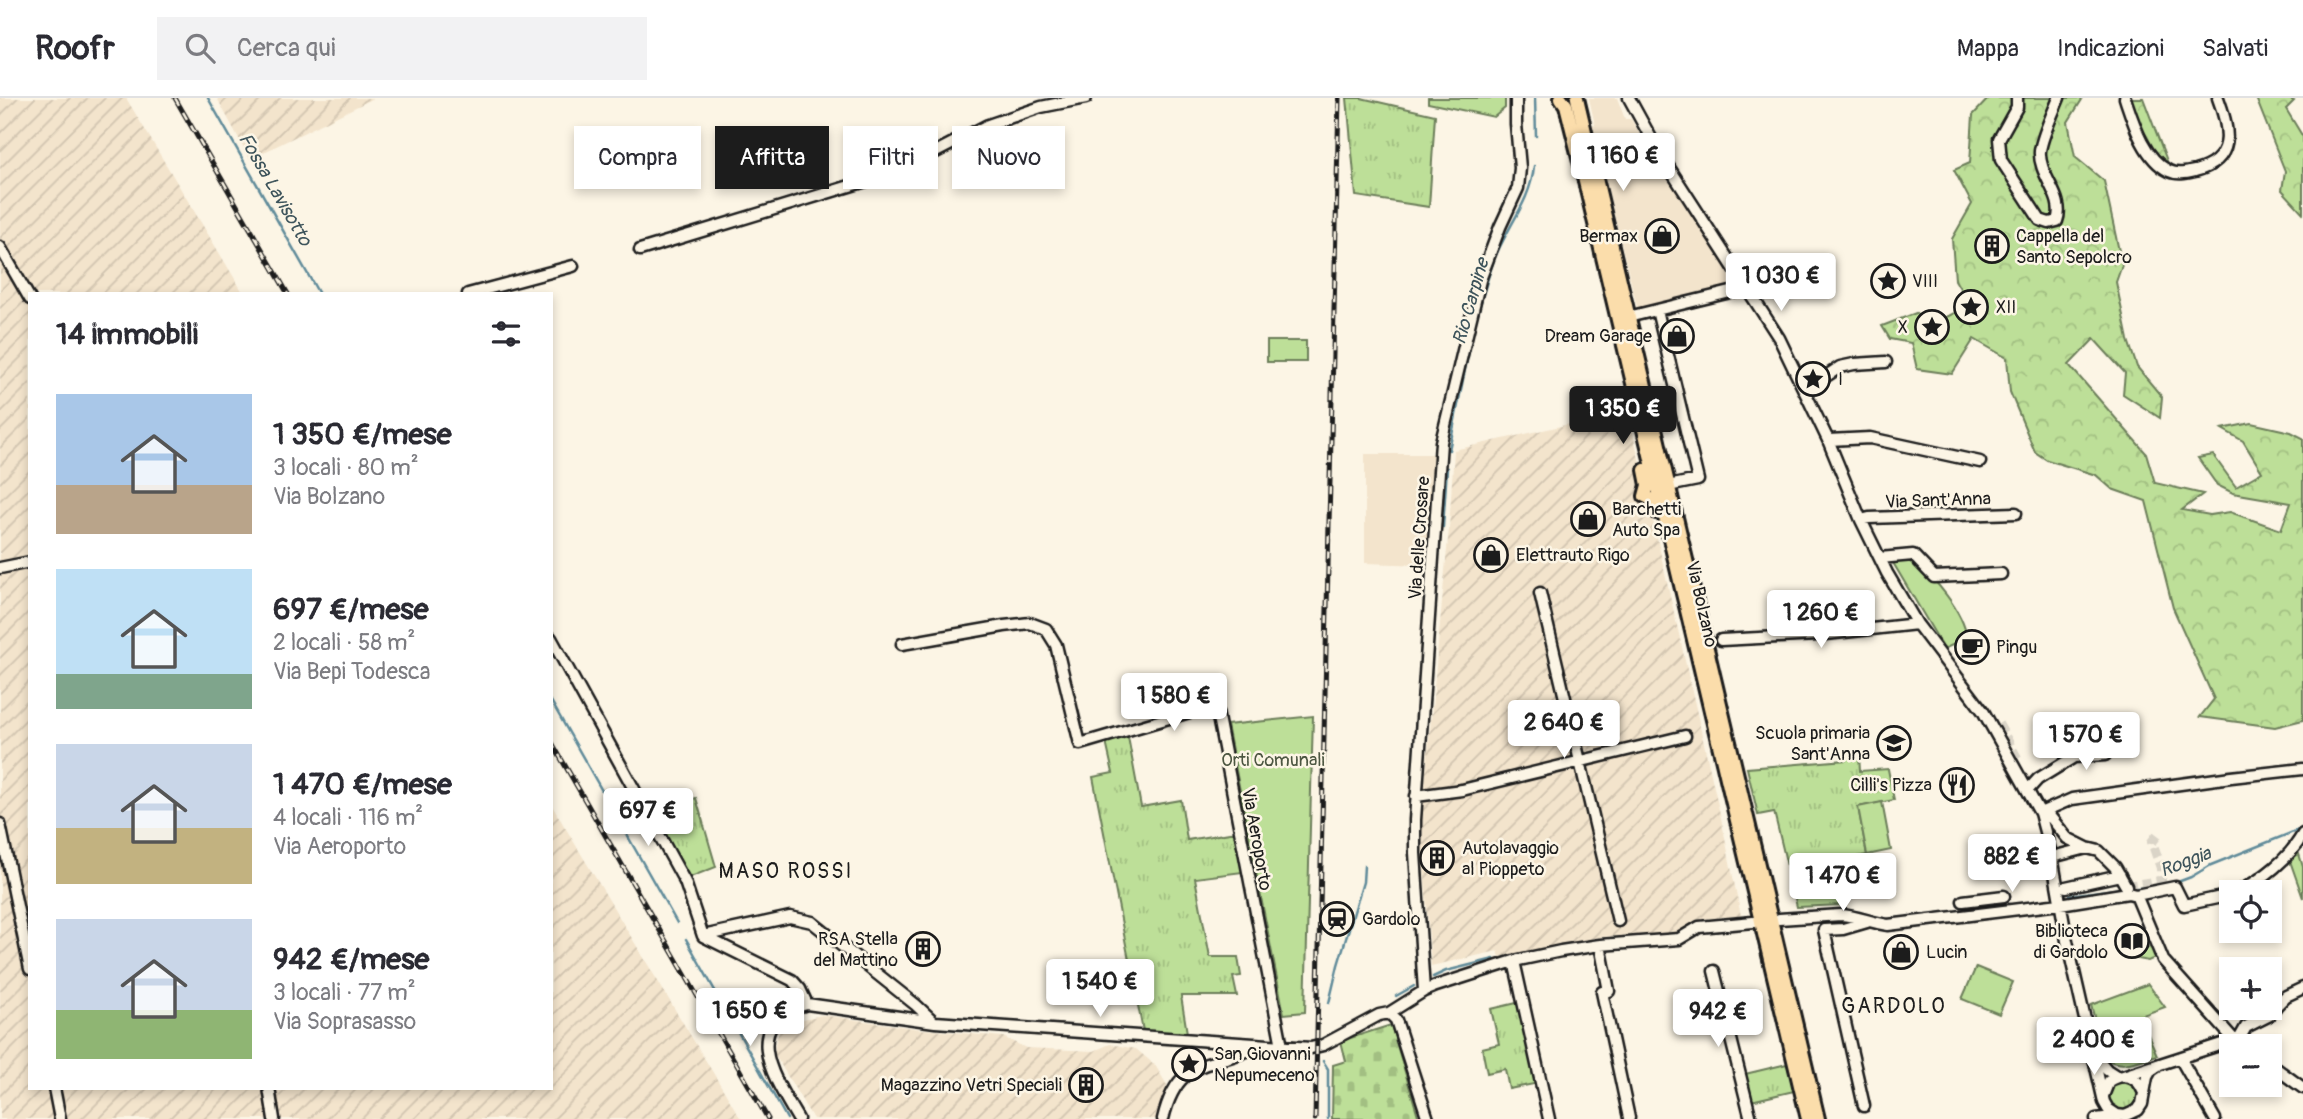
<!DOCTYPE html>
<html lang="it">
<head>
<meta charset="utf-8">
<style>
	:root { --surface:#fff; --page:#f2f2f3; --text:#2b2b33; --muted:#7c7c81; --line:#e1e1e2; --accent:#1c1c1c }
	body { margin:0; font-family:Pangolin,sans-serif; background:var(--page); color:var(--text); height:100vh; display:flex; flex-direction:column; font-size:26px; white-space:nowrap }
	* { box-sizing:border-box; margin:0 }
	p { font-size:23px; color:var(--muted) }
	.icon { flex:none; width:38px; height:38px; fill:none; stroke:currentColor; stroke-width:2; stroke-linecap:round; stroke-linejoin:round }
	.map { position:relative; flex:1; overflow:hidden }
	.sheet { position:absolute; left:28px; top:194px; width:525px; height:798px; display:flex; flex-direction:column; background:var(--surface); border-radius:0px; box-shadow:0 4px 10px #0003 }
	.sheet>* { flex:none }
	.banner { position:absolute; left:574px; top:28px; width:665px; height:63px; display:flex; gap:14px }
	.fabs { position:absolute; left:2219px; top:782px; display:grid; gap:14px }
	.fabs a { display:grid; place-items:center; width:63px; height:63px; border-radius:0px; background:var(--surface); box-shadow:0 4px 10px #0003; font-size:35px }
	.price { position:absolute; translate:-50% -60px; padding:0 16px; border-radius:7px; background:#fff; color:#222; font-size:23px; line-height:46px; filter:drop-shadow(0 2px 4px #0008) }
	.price::after { content:''; position:absolute; left:50%; top:42px; width:21px; height:16px; margin-left:-10px; background:inherit; clip-path:polygon(0 0,100% 0,50% 100%) }
	.price.on { background:var(--accent); color:#fff }
	ul { padding:0; list-style:none }
	li { display:flex; align-items:center; gap:21px; height:175px; padding:0 28px }
	li span { display:grid; place-items:center; flex:none; width:196px; height:140px; border-radius:0px; color:#555 }
	li>.icon { margin-inline-start:auto }
	span .icon { width:84px; height:84px; fill:#fffc; stroke-width:1 }
	li b { font-size:30px }
	h2 { display:flex; justify-content:space-between; align-items:center; height:84px; padding:0 28px; font-size:30px }
	.pill { padding:0 24px; border-radius:0px; background:var(--surface); box-shadow:0 4px 10px #0003; font-size:24px; line-height:63px }
	.pill.on { background:var(--accent); color:#fff }
	header { display:flex; align-items:center; gap:42px; box-sizing:border-box; height:98px; padding:0 35px; background:var(--surface); border-bottom:2px solid var(--line) }
	header strong { font-size:33px }
	nav { display:flex; gap:38px; margin-inline-start:auto; font-size:24px }
	.search { width:490px; height:63px; background:var(--page); display:flex; align-items:center; gap:18px; box-sizing:border-box; padding:0 24px; border-radius:0px; color:var(--muted); font-size:26px }
	.map>svg:first-child { display:block }
	.built { fill:#f3e4cc }
	.industrial { fill:url(#industrial-furrows) }
	.grass { fill:url(#grass-tufts); stroke:#6c7e5a; stroke-width:2 }
	.forest { fill:url(#forest-crowns); stroke:#6c7e5a; stroke-width:2 }
	.cemetery { fill:url(#cemetery-stones); stroke:#6c7e5a; stroke-width:2 }
	.green { fill:#bddf98; stroke:#6c7e5a; stroke-width:2 }
	.lines { fill:none; stroke-linecap:round; stroke-linejoin:round }
	.stream { stroke:#608b9a; stroke-width:2.5 }
	.minor-tunnel { stroke:#dad4c7; stroke-width:10; stroke-dasharray:10 5; stroke-linecap:butt }
	.minor-casing { stroke:#1c1c1c; stroke-width:15 }
	.major-casing { stroke:#1c1c1c; stroke-width:18 }
	.minor { stroke:#fcf5e5; stroke-width:10 }
	.major { stroke:#fbddab; stroke-width:12 }
	.rail-casing { stroke:#1c1c1c; stroke-width:5 }
	.rail { stroke:#fcf5e5; stroke-width:2.5; stroke-dasharray:8; stroke-linecap:butt }
	.labels { text-anchor:middle; stroke-width:5; stroke-linejoin:round; paint-order:stroke }
	.poi-label { font-size:18px; fill:#1c1c1c; stroke:#fcf5e5; text-anchor:start }
	.street-label { font-size:18px; fill:#1c1c1c; stroke:#fcf5e5 }
	.park-label { font-size:18px; fill:#4c5641; stroke:#fcf5e5 }
	.water-label { font-size:19px; font-style:italic; fill:#3e545b; stroke:#fcf5e5 }
	.quarter-label { font-size:21px; letter-spacing:2px; fill:#1c1c1c; stroke:#fcf5e5 }
</style>
</head>
<body>
<header>
<strong>Roofr</strong>
<div class="search"><svg class="icon" aria-label="search" viewBox="0 0 24 24"><circle cx="10" cy="10" r="6"/><path d="M15 15l6 6"/></svg>Cerca qui</div>
<nav><a>Mappa</a><a>Indicazioni</a><a>Salvati</a></nav>
</header>
<div class="map">
<svg width="2303" height="1021" viewBox="0 0 2303 1021">
	<defs>
		<pattern id="industrial-furrows" width="10" height="10" patternUnits="userSpaceOnUse" patternTransform="scale(1.75)"><rect width="10" height="10" fill="#f3e4cc"/><path d="M-1 1l2-2M0 10L10 0M9 11l2-2" fill="none" stroke="#d0c3af"/></pattern>
		<pattern id="grass-tufts" width="24" height="20" patternUnits="userSpaceOnUse" patternTransform="scale(1.75)"><rect width="24" height="20" fill="#bddf98"/><path d="M3 7l-1-3M5 7V3M7 7l1-3M15 17l-1-3M17 17v-4M19 17l1-3" fill="none" stroke="#a2bf82"/></pattern>
		<pattern id="forest-crowns" width="20" height="18" patternUnits="userSpaceOnUse" patternTransform="scale(1.75)"><rect width="20" height="18" fill="#bddf98"/><path d="M2 6a3 3 0 1 1 6 0M12 15a3 3 0 1 1 6 0" fill="none" stroke="#a2bf82"/></pattern>
		<pattern id="cemetery-stones" width="16" height="16" patternUnits="userSpaceOnUse" patternTransform="scale(1.75)"><rect width="16" height="16" fill="#bddf98"/><path d="M2 7V4a2 2 0 0 1 4 0v3zM10 15v-3a2 2 0 0 1 4 0v3z" fill="#a2bf82"/></pattern>
	</defs>
	<rect width="100%" height="100%" fill="#fcf5e5"/>
	<filter id="ink" filterUnits="userSpaceOnUse"><feTurbulence type="fractalNoise" baseFrequency=".0143" numOctaves="2"/><feDisplacementMap in="SourceGraphic" scale="14" xChannelSelector="R" yChannelSelector="G"/><feConvolveMatrix kernelMatrix="1 2 1 2 8 2 1 2 1" color-interpolation-filters="sRGB"/></filter>
	<g filter="url(#ink)">
		<path class="built" d="M1589,0H1617L1625,21H1631L1649,52L1739,189L1638,213L1592,28L1595,27Z
			M1365,356H1433L1425,467L1365,465Z"/>
		<path class="industrial" d="M0,0H126L244,196H30V990H551V706L741,1021H0Z
			M217,0H374L250,61Z
			M1628,313L1721,720L1741,818L1702,821L1675,835L1601,839L1500,859L1498,853L1431,868L1421,727L1449,430L1454,352Z
			M822,917L921,931L1003,939L1026,950L1094,953L1110,946L1136,951L1155,967L1167,987L1159,1021H813L775,957V946L779,934L799,922Z"/>
		<path class="grass" d="M1347,0H1361L1435,17L1429,109L1356,98Z
			M1128,639L1141,709L1181,702L1187,742L1236,734L1243,774L1195,780L1210,859H1238L1241,878L1233,879L1237,898H1181L1187,935L1143,933L1093,679L1113,675L1106,644Z
			M1859,657L1860,673L1888,671L1894,702L1858,709L1867,757L1834,763L1842,807L1797,809L1774,714L1758,717L1747,670L1846,662V658Z
			M696,700L716,769L688,780L652,714Z
			M2153,848L2157,859L2148,863L2124,858Z
			M1521,904L1539,985L1509,991L1505,971L1487,975L1482,950L1499,946L1491,911Z
			M1787,966L1794,993L1751,1003L1745,976Z
			M2109 998a15 15 0 1 1 30 0a15 15 0 1 1-30 0Z"/>
		<path class="forest" d="M1989,0H2083L2068,24L2075,59L2104,83L2122,167L2116,184L2128,242L2137,269L2162,299L2160,320L2123,296L2125,275L2094,241L2069,267L2146,355L2155,385L2203,396L2182,412L2210,417L2230,414L2281,432L2291,405L2233,395L2217,387L2198,360L2213,357L2236,389L2262,374L2243,343L2222,331L2251,325L2291,334L2303,340V622L2275,629L2200,619L2214,601L2173,510L2146,403L2112,391L2096,377L2047,362L2035,354L2010,294L2007,260L1974,241L1952,276L1917,271L1911,245L1890,241L1882,228L1916,215L1931,227L1970,207L1955,182L1952,141L1972,106L1954,72L1970,65L1973,17Z
			M2121,0H2143L2169,68L2154,54L2126,2Z
			M2256,0H2288L2294,3L2286,11L2303,39V115L2282,92L2285,73Z"/>
		<path class="cemetery" d="M1391,927L1419,1021H1332L1333,967L1346,963L1341,943Z"/>
		<path class="green" d="M1428,0H1505V10L1494,19L1428,5Z
			M1267,243H1306V264H1267Z
			M1913,460C1933,480 1963,511 1967,540L1944,551L1892,463Z
			M1313,618L1305,914L1284,916L1227,627Z
			M1882,704L1891,752L1867,757L1858,709Z
			M2299,756L2303,769V800L2289,760Z
			M1976,869L2013,884L1999,916L1962,901Z
			M2148,886L2165,909L2140,918L2157,957C2139,962 2121,972 2105,960L2091,907Z"/>
		<g class="lines">
			<path class="stream" d="M208,0L319,196
				M1535,0L1536,38
				M1449,352C1462,289 1472,224 1494,162C1506,130 1531,103 1534,68
				M1443,429L1447,370
				M551,603L677,825
				M2175,785L2191,779L2211,767L2303,730
				M2130,790H2144
				M2070,797L2123,790
				M686,841L787,1021
				M1433,879L1446,873L1494,861
				M1396,898L1414,888
				M1329,905L1338,867L1363,784L1364,768
				M1323,963L1328,971V1021"/>
			<path class="minor-tunnel" d="M1998,626L2020,665
				M2126,788L2161,783V770L2152,744L2158,736"/>
			<g class="minor-casing">
				<path id="minor" d="M1629,0L1657,51L1779,240L1828,342L1861,422L1887,475L1917,526L1983,613L2040,715L2053,764L2067,843L2098,978L2104,1004L2108,1011L2117,1017L2125,1018L2138,1012L2142,1006L2147,979L2151,972L2160,966
					M2017,0V9L1999,41L2001,62L2040,122L2049,125L2057,123C2066,99 2038,78 2040,53C2042,38 2053,15 2059,0
					M2125,0C2133,24 2144,61 2169,73C2177,77 2186,75 2195,73C2236,62 2230,32 2218,0
					M0,149L30,201
					M640,152L899,73L988,27L1041,9L1086,0
					M468,196L573,168
					M1657,212L1698,382L1668,388
					M1628,219L1747,190
					M1805,292L1840,269L1854,266L1886,264
					M1828,342L1870,340L1980,364
					M1861,422L1869,420L2016,415
					M1880,460L1913,457L1934,479L2001,476
					M0,470L30,464
					M1540,495L1618,823
					M551,540L685,784L703,838L792,882L800,891L807,906
					M1721,542L1817,537L1917,526
					M902,546L1004,528L1030,525L1046,531L1056,547L1080,646L1210,608L1217,614L1282,948
					M2028,692L2038,681L2074,659L2105,657L2103,639L2125,636
					M1416,698L1462,692L1685,638
					M2040,715L2072,701L2231,679L2303,671
					M2048,716L2067,740L2087,750L2099,753L2115,769L2126,788
					M0,726L30,871
					M2052,759L2087,750
					M2066,789L2120,777
					M2238,794C2263,781 2289,761 2303,736
					M2136,797L2163,862L2237,945
					M1963,803L2004,798
					M1779,821L1841,817C1857,818 1872,825 1888,827L2060,806L2128,795L2136,797L2175,789L2184,807L2231,797
					M703,838L790,819L812,824L916,907L933,923
					M1600,847L1609,893L1602,894L1629,1020
					M1514,863L1549,1021
					M1714,873L1751,1021
					M1424,893L1415,755V722L1441,344L1480,182L1500,129L1518,90L1520,70L1516,26V0
					M1389,915L1396,922L1428,1021
					M2237,945L2246,929L2270,917L2277,907L2286,898L2303,890
					M2096,959L2107,972L2118,979
					M2180,960L2215,1021
					M2270,966L2303,990
					M2123,978L2222,946L2237,945L2247,948
					M54,990L60,1021
					M269,990L274,1021
					M2103,998L2109,983C2123,974 2137,978 2143,993
					M1864,1008L1824,832L1843,831L1867,824
					M798,1021C774,980 737,925 807,906L935,924L1311,950L1323,947L1379,917L1389,915L1424,893L1436,888L1514,863L1561,853L1600,847L1679,841L1699,829L1753,824
					M1163,1021C1178,958 1210,971 1256,949
					M2096,1021L2120,1018"/>
			</g>
			<g class="major-casing">
				<path id="major" d="M1561,0L1566,7L1583,75L1808,1021
					M1577,0L1818,1021
					M1645,372L1648,387L1645,398L1655,403L1657,414"/>
			</g>
			<use href="#minor" class="minor"/>
			<use href="#major" class="major"/>
			<g class="rail-casing">
				<path id="rail" d="M175,0L288,196
					M551,643L768,1021
					M1315,1021L1339,0"/>
			</g>
			<use href="#rail" class="rail"/>
		</g>
	</g>
	<defs>
		<g id="shop-ring" transform="scale(1.75)"><circle r="9.5" fill="#fcf5e5" stroke="#1c1c1c" stroke-width="1.5"/><path d="M-5-2.5h2.3a2.7 3.5 0 0 1 5.4 0H5L5.5 6h-11ZM-1.5-2.5h3a1.5 2.3 0 0 0-3 0Z" fill="#1c1c1c"/></g>
		<g id="building-ring" transform="scale(1.75)"><circle r="9.5" fill="#fcf5e5" stroke="#1c1c1c" stroke-width="1.5"/><path d="M-4-6H4V6H1V3H-1V6H-4ZM-2.5-4.3h1.7v1.8h-1.7ZM.8-4.3h1.7v1.8H.8ZM-2.5-1h1.7V.8h-1.7ZM.8-1h1.7V.8H.8Z" fill="#1c1c1c"/></g>
		<g id="sight-ring" transform="scale(1.75)"><circle r="9.5" fill="#fcf5e5" stroke="#1c1c1c" stroke-width="1.5"/><path d="M0-6L1.8-2.2L6-1.7L2.9 1.2L3.7 5.4L0 3.3L-3.7 5.4L-2.9 1.2L-6-1.7L-1.8-2.2Z" fill="#1c1c1c"/></g>
		<g id="cafe-ring" transform="scale(1.75)"><circle r="9.5" fill="#fcf5e5" stroke="#1c1c1c" stroke-width="1.5"/><path d="M-5.5-4.5H6V0H3Q3 3.5 0 3.5H-2.5Q-5.5 3.5-5.5 0ZM3-3.2v2h1.7v-2ZM-6 4.5H4V6H-6Z" fill="#1c1c1c"/></g>
		<g id="school-ring" transform="scale(1.75)"><circle r="9.5" fill="#fcf5e5" stroke="#1c1c1c" stroke-width="1.5"/><path d="M0-5L7-2L0 1L-7-2ZM-4 1L0 2.5L4 1V4Q0 6-4 4Z" fill="#1c1c1c"/></g>
		<g id="restaurant-ring" transform="scale(1.75)"><circle r="9.5" fill="#fcf5e5" stroke="#1c1c1c" stroke-width="1.5"/><path d="M-5-6h1v4h1v-4h1v4h1v-4h1v5L-1.5 .5V6h-2V.5L-5-1ZM5-6V6H3V1.5H1.5Q1.5-4 5-6Z" fill="#1c1c1c"/></g>
		<g id="station-ring" transform="scale(1.75)"><circle r="9.5" fill="#fcf5e5" stroke="#1c1c1c" stroke-width="1.5"/><path d="M-3-6H3Q5-6 5-4V2Q5 4 3 4L4.5 6H3L1.5 4h-3L-3 6H-4.5L-3 4Q-5 4-5 2V-4Q-5-6-3-6ZM-3.5-4v3h7v-3ZM-3.5 1v1.5H-2V1ZM2 1v1.5H3.5V1Z" fill="#1c1c1c"/></g>
		<g id="library-ring" transform="scale(1.75)"><circle r="9.5" fill="#fcf5e5" stroke="#1c1c1c" stroke-width="1.5"/><path d="M-6-4Q-3-5.5-.7-3.5V5Q-3 3-6 4ZM6-4Q3-5.5 .7-3.5V5Q3 3 6 4Z" fill="#1c1c1c"/></g>
	</defs>
	<g fill-rule="evenodd">
		<use href="#shop-ring" x="1662" y="138"/>
		<use href="#building-ring" x="1992" y="148"/>
		<use href="#sight-ring" x="1888" y="183"/>
		<use href="#sight-ring" x="1971" y="209"/>
		<use href="#sight-ring" x="1932" y="229"/>
		<use href="#shop-ring" x="1677" y="238"/>
		<use href="#sight-ring" x="1813" y="281"/>
		<use href="#shop-ring" x="1588" y="421"/>
		<use href="#shop-ring" x="1491" y="457"/>
		<use href="#cafe-ring" x="1972" y="549"/>
		<use href="#school-ring" x="1894" y="645"/>
		<use href="#restaurant-ring" x="1957" y="687"/>
		<use href="#building-ring" x="1437" y="760"/>
		<use href="#station-ring" x="1337" y="821"/>
		<use href="#library-ring" x="2132" y="843"/>
		<use href="#building-ring" x="923" y="851"/>
		<use href="#shop-ring" x="1901" y="854"/>
		<use href="#sight-ring" x="1189" y="966"/>
		<use href="#building-ring" x="1086" y="987"/>
	</g>
	<g class="labels">
		<g class="poi-label">
			<text x="1638" y="144" text-anchor="end">Bermax</text>
			<text x="2016" y="144">Cappella del<tspan x="2016" dy="21">Santo Sepolcro</tspan></text>
			<text x="1912" y="189">VIII</text>
			<text x="1996" y="215">XII</text>
			<text x="1908" y="235" text-anchor="end">X</text>
			<text x="1652" y="244" text-anchor="end">Dream Garage</text>
			<text x="1838" y="287">I</text>
			<text x="1612" y="417">Barchetti<tspan x="1612" dy="21">Auto Spa</tspan></text>
			<text x="1516" y="463">Elettrauto Rigo</text>
			<text x="1996" y="555">Pingu</text>
			<text x="1870" y="641" text-anchor="end">Scuola primaria<tspan x="1870" dy="21">Sant'Anna</tspan></text>
			<text x="1932" y="693" text-anchor="end">Cilli's Pizza</text>
			<text x="1462" y="756">Autolavaggio<tspan x="1462" dy="21">al Pioppeto</tspan></text>
			<text x="1362" y="827">Gardolo</text>
			<text x="2108" y="839" text-anchor="end">Biblioteca<tspan x="2108" dy="21">di Gardolo</tspan></text>
			<text x="898" y="847" text-anchor="end">RSA Stella<tspan x="898" dy="21">del Mattino</tspan></text>
			<text x="1926" y="860">Lucin</text>
			<text x="1214" y="962">San Giovanni<tspan x="1214" dy="21">Nepumeceno</tspan></text>
			<text x="1062" y="993" text-anchor="end">Magazzino Vetri Speciali</text>
		</g>
		<g class="street-label">
			<text transform="translate(1938 402) rotate(-2)" y="6">Via Sant'Anna</text>
			<text transform="translate(1419 440) rotate(-86)" y="6">Via delle Crosare</text>
			<text transform="translate(1702 506) rotate(77)" y="6">Via Bolzano</text>
			<text transform="translate(1257 741) rotate(80)" y="6">Via Aeroporto</text>
		</g>
		<g class="park-label">
			<text x="1273" y="668">Orti Comunali</text>
		</g>
		<g class="water-label">
			<text transform="translate(276 91) rotate(60)" y="7">Fossa Lavisotto</text>
			<text transform="translate(1470 203) rotate(-74)" y="7">Rio Carpine</text>
			<text transform="translate(2185 763) rotate(-21)" y="7">Roggia</text>
		</g>
		<g class="quarter-label">
			<text x="786" y="780">MASO ROSSI</text>
			<text x="1894" y="915">GARDOLO</text>
		</g>
	</g>
</svg>
<div class="fabs">
<a><svg class="icon" aria-label="locate" viewBox="0 0 24 24"><circle cx="12" cy="12" r="6"/><path d="M12 2v4M12 18v4M2 12h4M18 12h4"/></svg></a>
<a>+</a>
<a>−</a>
</div>
<b class="price" style="left:1623px;top:95px">1 160 €</b>
<b class="price" style="left:1781px;top:215px">1 030 €</b>
<b class="price on" style="left:1623px;top:348px">1 350 €</b>
<b class="price" style="left:1821px;top:552px">1 260 €</b>
<b class="price" style="left:1174px;top:635px">1 580 €</b>
<b class="price" style="left:1564px;top:662px">2 640 €</b>
<b class="price" style="left:2086px;top:674px">1 570 €</b>
<b class="price" style="left:648px;top:750px">697 €</b>
<b class="price" style="left:2012px;top:796px">882 €</b>
<b class="price" style="left:1843px;top:815px">1 470 €</b>
<b class="price" style="left:1100px;top:921px">1 540 €</b>
<b class="price" style="left:750px;top:950px">1 650 €</b>
<b class="price" style="left:1718px;top:951px">942 €</b>
<b class="price" style="left:2094px;top:979px">2 400 €</b>
<div class="banner">
<a class="pill">Compra</a>
<a class="pill on">Affitta</a>
<a class="pill">Filtri</a>
<a class="pill">Nuovo</a>
</div>
<section class="sheet">
<h2>14 immobili<svg class="icon" aria-label="filters" viewBox="0 0 24 24"><path d="M4 7h16M4 17h16"/><circle cx="9" cy="7" r="2"/><circle cx="15" cy="17" r="2"/></svg></h2>
<ul>
<li><span style="background:linear-gradient(#a9c7e8 65%,#b9a48a 0)"><svg class="icon" aria-label="home" viewBox="0 0 24 24"><path d="M3 11l9-7 9 7M6 9v11h12V9"/></svg></span><div><b>1 350 €/mese</b><p>3 locali · 80 m²</p><p>Via Bolzano</p></div></li>
<li><span style="background:linear-gradient(#bfe0f5 75%,#7fa58c 0)"><svg class="icon" aria-label="home" viewBox="0 0 24 24"><path d="M3 11l9-7 9 7M6 9v11h12V9"/></svg></span><div><b>697 €/mese</b><p>2 locali · 58 m²</p><p>Via Bepi Todesca</p></div></li>
<li><span style="background:linear-gradient(#c9d6e8 60%,#c2b280 0)"><svg class="icon" aria-label="home" viewBox="0 0 24 24"><path d="M3 11l9-7 9 7M6 9v11h12V9"/></svg></span><div><b>1 470 €/mese</b><p>4 locali · 116 m²</p><p>Via Aeroporto</p></div></li>
<li><span style="background:linear-gradient(#c9d6e8 65%,#8fb573 0)"><svg class="icon" aria-label="home" viewBox="0 0 24 24"><path d="M3 11l9-7 9 7M6 9v11h12V9"/></svg></span><div><b>942 €/mese</b><p>3 locali · 77 m²</p><p>Via Soprasasso</p></div></li>
</ul>
</section>
</div>
</body>
</html>
